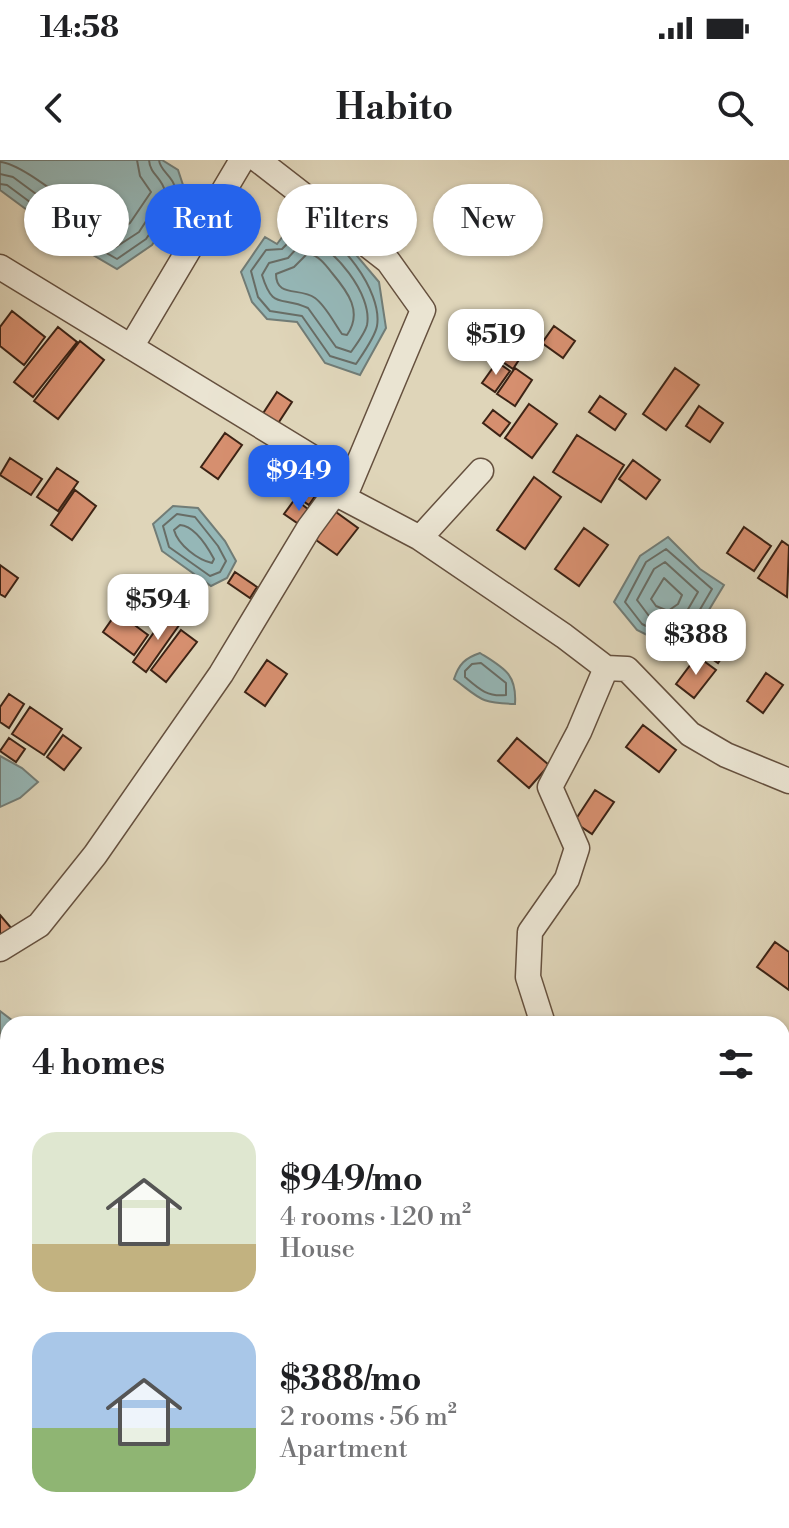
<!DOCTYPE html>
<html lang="en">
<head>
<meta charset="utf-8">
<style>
	:root { --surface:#fff; --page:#f2f2f2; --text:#202124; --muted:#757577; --accent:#2563eb }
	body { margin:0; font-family:"Libre Bodoni",serif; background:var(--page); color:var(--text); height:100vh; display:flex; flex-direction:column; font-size:30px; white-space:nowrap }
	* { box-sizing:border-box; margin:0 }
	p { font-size:26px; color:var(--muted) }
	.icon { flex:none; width:44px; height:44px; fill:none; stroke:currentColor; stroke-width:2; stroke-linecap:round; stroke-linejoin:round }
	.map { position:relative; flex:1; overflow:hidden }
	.panel { position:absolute; left:0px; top:856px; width:790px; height:512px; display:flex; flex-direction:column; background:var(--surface); border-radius:24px 24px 0 0; box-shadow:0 2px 6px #0004 }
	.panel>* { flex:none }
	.top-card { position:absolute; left:24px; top:24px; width:742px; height:72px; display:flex; gap:16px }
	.price { position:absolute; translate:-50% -68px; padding:0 18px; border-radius:16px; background:#fff; color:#222; font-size:26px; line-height:52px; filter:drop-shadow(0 2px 4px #0008) }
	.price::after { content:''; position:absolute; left:50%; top:48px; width:24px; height:18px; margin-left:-12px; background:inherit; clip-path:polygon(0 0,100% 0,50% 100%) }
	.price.selected { background:var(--accent); color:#fff }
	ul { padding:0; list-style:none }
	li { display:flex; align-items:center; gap:24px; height:200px; padding:0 32px }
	li span { display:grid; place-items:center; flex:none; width:224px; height:160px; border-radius:24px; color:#555 }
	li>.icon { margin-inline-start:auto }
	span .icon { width:96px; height:96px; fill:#fffc; stroke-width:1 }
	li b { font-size:34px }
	h2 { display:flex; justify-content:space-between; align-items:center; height:96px; padding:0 32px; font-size:34px }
	.tag { padding:0 28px; border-radius:36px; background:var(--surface); box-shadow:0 2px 6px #0004; font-size:28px; line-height:72px }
	.tag.selected { background:var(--accent); color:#fff }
	.status { display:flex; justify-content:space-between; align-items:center; height:56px; padding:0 40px; background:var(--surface); direction:ltr }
	.status svg { height:22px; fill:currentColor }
	header { display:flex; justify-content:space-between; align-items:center; height:104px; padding:0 32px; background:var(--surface); font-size:36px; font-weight:700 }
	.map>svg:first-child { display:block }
	.water { fill:#95b7b7; stroke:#717c76; stroke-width:2 }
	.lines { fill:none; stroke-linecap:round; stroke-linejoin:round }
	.shore { stroke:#686d66; stroke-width:2 }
	.building { fill:#d68f6f; stroke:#3c2315; stroke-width:2 }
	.street-casing { stroke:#65503e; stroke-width:27 }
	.street { stroke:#eae4d2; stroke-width:24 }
</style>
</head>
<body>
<div class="status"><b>14:58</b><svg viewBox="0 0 49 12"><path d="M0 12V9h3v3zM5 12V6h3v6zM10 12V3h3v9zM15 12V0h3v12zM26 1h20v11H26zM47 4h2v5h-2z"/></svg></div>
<header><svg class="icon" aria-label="back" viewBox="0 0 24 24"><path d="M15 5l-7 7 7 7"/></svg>Habito<svg class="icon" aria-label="search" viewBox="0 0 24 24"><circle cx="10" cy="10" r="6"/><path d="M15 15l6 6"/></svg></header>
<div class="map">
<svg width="789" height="1368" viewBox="0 0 789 1368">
	<rect width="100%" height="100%" fill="#dfd5b9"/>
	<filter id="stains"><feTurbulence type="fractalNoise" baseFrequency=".0025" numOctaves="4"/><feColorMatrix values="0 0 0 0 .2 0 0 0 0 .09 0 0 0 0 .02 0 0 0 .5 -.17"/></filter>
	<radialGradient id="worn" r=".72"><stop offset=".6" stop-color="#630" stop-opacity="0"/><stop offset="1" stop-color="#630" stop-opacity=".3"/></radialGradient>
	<path class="water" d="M0,0H162L178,10L186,34L152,85L117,109L69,81L0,30Z
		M307,54L341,77L379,122L386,168L360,215L325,203L297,162L267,159L252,142L241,112L265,77L277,84L289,68Z
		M173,346L198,348L225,381L236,401L227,418L211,426L162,391L153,364Z
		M668,377L700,409L724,425L701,463L673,488L637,470L614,442L640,396Z
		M480,493C504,508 517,514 515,544C479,543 481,539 454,519C459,504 465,498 480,493Z
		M0,596L22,608L38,622L20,638L0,647Z
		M0,851L17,864H8V962L0,968Z"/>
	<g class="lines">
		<path class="shore" d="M0,2C25,3 85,59 115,73L130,63L151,32L140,16L137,0
			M0,14L13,17L78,65L116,87L139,72L165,32C163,18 150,15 149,0
			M0,24L7,25L73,74L117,99L146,79L177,34C174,15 160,12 159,0
			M306,65C338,73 383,131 377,166C375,177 362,195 356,204L330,196L302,156L270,151L258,137L251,111L266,90L282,89Z
			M307,77C333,87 373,134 367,165C365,173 356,185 351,192L336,187L308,148C281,135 273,151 262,115L269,103L288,98Z
			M308,93C319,96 325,104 332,113C348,132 363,152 347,175L342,174C334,163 326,146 315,138C300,127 276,138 276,114L294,107Z
			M177,354L195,357L218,386L226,401L220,412L210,416L169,387L163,366Z
			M180,365C195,366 207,386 214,399L212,403C198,400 178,385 174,370Z
			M666,389L712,429L695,458L671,478L642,464L625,442L646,402Z
			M665,402L698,432L687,451L669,466L649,456L637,440L654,409Z
			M664,418L682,435L678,444L668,451L656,446L651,439Z
			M481,503L506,523V535C487,537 479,529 465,517V511L472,504Z"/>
	</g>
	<path class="building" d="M12,151L45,177L24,205L0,186V167Z
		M554,166L575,181L563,198L542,183Z
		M58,167L77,182L33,237L14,222Z
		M80,181L104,200L58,259L34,241Z
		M511,183L524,192L513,209L500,200Z
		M497,202L510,211L495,232L482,223Z
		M515,208L532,220L515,246L497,234Z
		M675,208L699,225L666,270L643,254Z
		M277,232L292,242L275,268L260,258Z
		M600,236L626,254L615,270L589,252Z
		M529,244L557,264L532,298L505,278Z
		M699,246L723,263L710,282L686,266Z
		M493,250L510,263L500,276L483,263Z
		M225,273L242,285L218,319L201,307Z
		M577,275L624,305L601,342L553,312Z
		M292,290L329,315L309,345L272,320Z
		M10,298L42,319L31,335L0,315Z
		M633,300L660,320L646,339L619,319Z
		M57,308L78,322L58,351L37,337Z
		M534,317L561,337L525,389L497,370Z
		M75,330L96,346L72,380L51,365Z
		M295,339L313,353L303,367L284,354Z
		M329,347L358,368L337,395L309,375Z
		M744,367L771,386L754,411L727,393Z
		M584,368L608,385L579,426L555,409Z
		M782,381L789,386L787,437L758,418Z
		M0,405L18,418L5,437L0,434Z
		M235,412L257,427L250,438L228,423Z
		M169,451L182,461L146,512L133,502Z
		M117,452L148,475L134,495L103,472Z
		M181,470L197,482L166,522L151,510Z
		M716,472L732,483L718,503L702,492Z
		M697,496L716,510L694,538L676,524Z
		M267,500L287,514L265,546L245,532Z
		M766,513L783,525L763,553L747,541Z
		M9,534L24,544L9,568L0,562V547Z
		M30,547L62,569L44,595L12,574Z
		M643,565L676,590L659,612L626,587Z
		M63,575L81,588L64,610L47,597Z
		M9,578L25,589L16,602L0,591Z
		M517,578L549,605L529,628L498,601Z
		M595,630L614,642L592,674L574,662Z
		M0,755L12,769L0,780Z
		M775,782L789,792V830L757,807Z"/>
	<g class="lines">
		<g class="street-casing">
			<path id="street" d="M258,0L388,101L423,150L344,338
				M0,107L333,310L344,338L420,378L564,476L606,508L627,509L690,574L726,595L789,621
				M131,187L242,0
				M420,378L481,311
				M0,789L39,765L95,695L221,514L309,368L340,326
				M543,864L528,817L530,772L567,719L577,688L550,627L579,572L606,508
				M782,1173L789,1177
				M236,1368L245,1360"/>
		</g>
		<use href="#street" class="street"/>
	</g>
	<rect width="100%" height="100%" filter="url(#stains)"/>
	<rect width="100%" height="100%" fill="url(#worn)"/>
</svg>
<b class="price" style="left:496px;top:217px">$519</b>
<b class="price selected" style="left:299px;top:353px">$949</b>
<b class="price" style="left:158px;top:482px">$594</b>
<b class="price" style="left:696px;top:517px">$388</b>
<div class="top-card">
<a class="tag">Buy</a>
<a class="tag selected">Rent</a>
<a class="tag">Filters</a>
<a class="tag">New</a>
</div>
<section class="panel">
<h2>4 homes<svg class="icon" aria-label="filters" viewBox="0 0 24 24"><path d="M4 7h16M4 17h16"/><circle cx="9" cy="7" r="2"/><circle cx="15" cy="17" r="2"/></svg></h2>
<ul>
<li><span style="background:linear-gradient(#dfe7d0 70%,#c2b280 0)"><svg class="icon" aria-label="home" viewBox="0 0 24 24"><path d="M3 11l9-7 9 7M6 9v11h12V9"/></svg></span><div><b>$949/mo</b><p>4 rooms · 120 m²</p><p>House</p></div></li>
<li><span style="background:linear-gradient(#a9c7e8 60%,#8fb573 0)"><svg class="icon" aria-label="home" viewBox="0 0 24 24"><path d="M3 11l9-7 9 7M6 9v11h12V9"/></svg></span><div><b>$388/mo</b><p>2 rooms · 56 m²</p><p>Apartment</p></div></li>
</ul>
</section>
</div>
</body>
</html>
